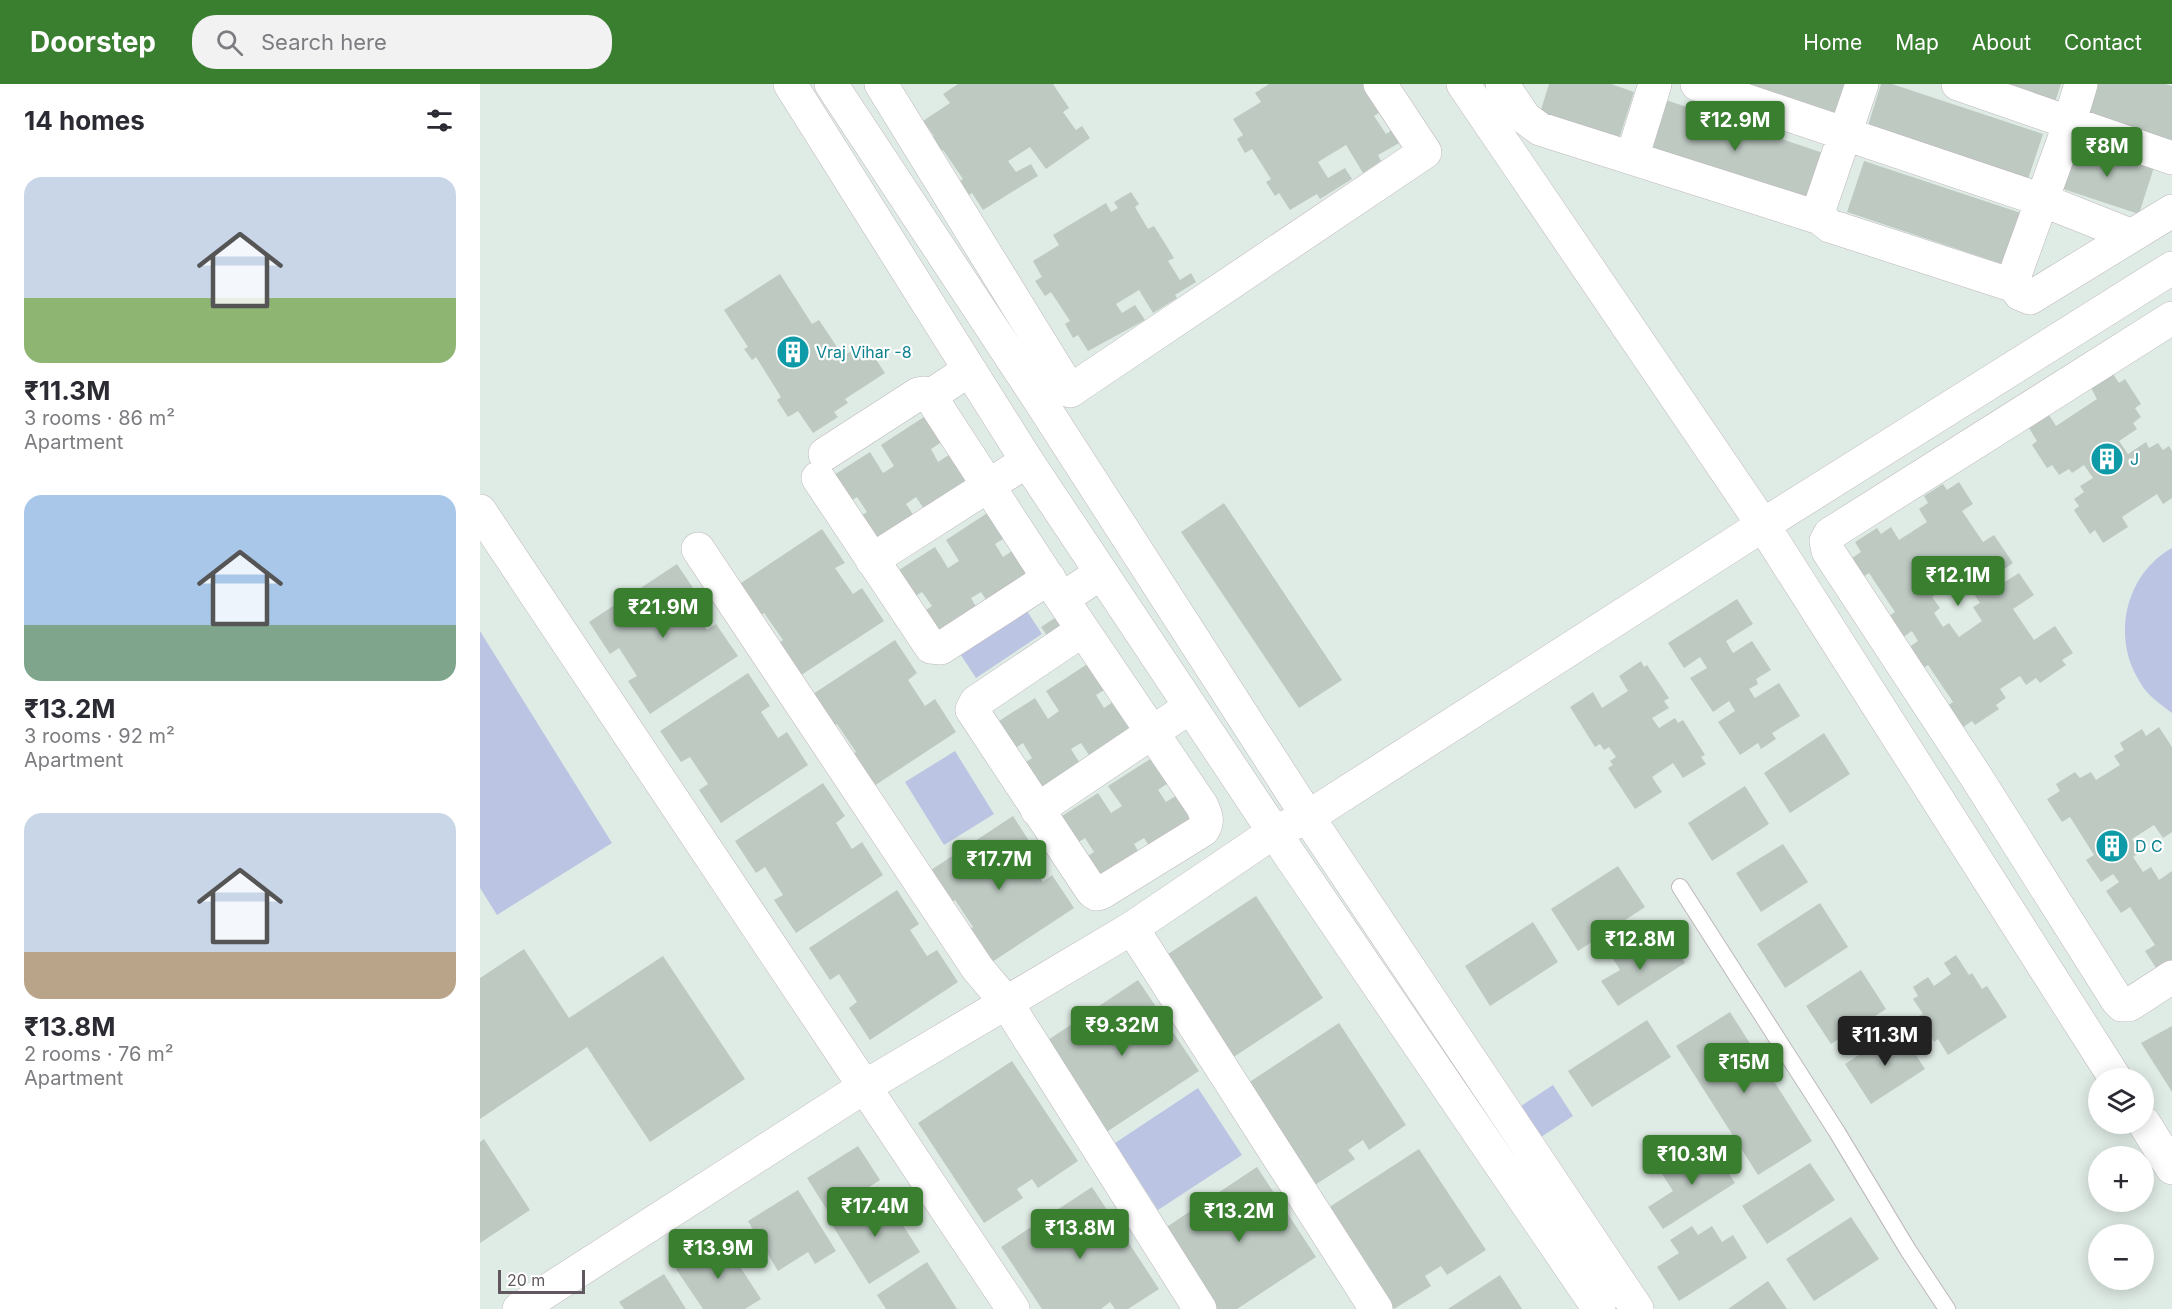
<!DOCTYPE html>
<html lang="en">
<head>
<meta charset="utf-8">
<style>
	:root { --surface:#fff; --page:#f2f2f3; --text:#2b2b33; --muted:#7c7c81; --accent:#3a7f30 }
	body { margin:0; font-family:Inter,sans-serif; background:var(--page); color:var(--text); height:100vh; display:flex; flex-direction:column; font-size:22px; white-space:nowrap }
	* { box-sizing:border-box; margin:0 }
	p { font-size:20px; color:var(--muted) }
	.icon { flex:none; width:33px; height:33px; fill:none; stroke:currentColor; stroke-width:2; stroke-linecap:round; stroke-linejoin:round }
	.map { position:relative; flex:1; overflow:hidden }
	.panel { display:flex; flex-direction:column; background:var(--surface); width:480px }
	.panel>* { flex:none }
	.tools { position:absolute; left:1608px; top:984px; display:grid; gap:12px }
	.tools a { display:grid; place-items:center; width:66px; height:66px; border-radius:50%; background:var(--surface); box-shadow:0 3px 15px #0003; font-size:30px }
	.scale { position:absolute; left:18px; bottom:15px; width:87px; box-sizing:border-box; padding-left:6px; border:3px solid #60585e; border-top:0; font-size:16px; line-height:21px; white-space:nowrap; color:#60585e; -webkit-text-stroke:4px #fff; paint-order:stroke }
	.price { position:absolute; translate:-50% -51px; padding:0 14px; border-radius:6px; background:var(--accent); color:#fff; font-size:20px; line-height:39px; filter:drop-shadow(0 2px 3px #0008) }
	.price::after { content:''; position:absolute; left:50%; top:36px; width:18px; height:14px; margin-left:-9px; background:inherit; clip-path:polygon(0 0,100% 0,50% 100%) }
	.price.current { background:#222; color:#fff }
	ul { padding:0; list-style:none }
	li { display:grid; align-content:center; gap:12px; height:318px; padding:0 24px }
	li span { display:grid; place-items:center; height:186px; border-radius:18px; color:#555 }
	li>.icon { margin-inline-start:auto }
	span .icon { width:108px; height:108px; fill:#fffc; stroke-width:1 }
	li b { font-size:26px }
	h2 { display:flex; justify-content:space-between; align-items:center; height:72px; padding:0 24px; font-size:26px }
	header { display:flex; align-items:center; gap:36px; box-sizing:border-box; height:84px; padding:0 30px; background:var(--accent); color:#fff }
	header strong { font-size:28px }
	nav { display:flex; gap:33px; margin-inline-start:auto; font-size:21px }
	.search { width:420px; height:54px; background:var(--page); display:flex; align-items:center; gap:15px; box-sizing:border-box; padding:0 21px; border-radius:24px; color:var(--muted); font-size:22px }
	main { display:flex; flex:1; min-height:0 }
	.map>svg:first-child { display:block }
	.green { fill:#bbc5e3 }
	.building { fill:#bec9c2; fill-rule:evenodd }
	.lines { fill:none; stroke-linecap:round; stroke-linejoin:round }
	.lane-casing { stroke:#beb7bc; stroke-width:18 }
	.street-casing { stroke:#beb7bc; stroke-width:34 }
	.secondary-casing { stroke:#c1b8be; stroke-width:34 }
	.lane { stroke:#fff; stroke-width:16 }
	.street { stroke:#fff; stroke-width:33 }
	.secondary { stroke:#fff; stroke-width:33 }
	.labels { text-anchor:middle; stroke-width:4.5; stroke-linejoin:round; paint-order:stroke }
	.culture-label { font-size:16px; fill:#0d838f; stroke:#fff; text-anchor:start }
</style>
</head>
<body>
<header>
<strong>Doorstep</strong>
<div class="search"><svg class="icon" aria-label="search" viewBox="0 0 24 24"><circle cx="10" cy="10" r="6"/><path d="M15 15l6 6"/></svg>Search here</div>
<nav><a>Home</a><a>Map</a><a>About</a><a>Contact</a></nav>
</header>
<main>
<section class="panel">
<h2>14 homes<svg class="icon" aria-label="filters" viewBox="0 0 24 24"><path d="M4 7h16M4 17h16"/><circle cx="9" cy="7" r="2"/><circle cx="15" cy="17" r="2"/></svg></h2>
<ul>
<li><span style="background:linear-gradient(#c9d6e8 65%,#8fb573 0)"><svg class="icon" aria-label="home" viewBox="0 0 24 24"><path d="M3 11l9-7 9 7M6 9v11h12V9"/></svg></span><div><b>₹11.3M</b><p>3 rooms · 86 m²</p><p>Apartment</p></div></li>
<li><span style="background:linear-gradient(#a9c7e8 70%,#7fa58c 0)"><svg class="icon" aria-label="home" viewBox="0 0 24 24"><path d="M3 11l9-7 9 7M6 9v11h12V9"/></svg></span><div><b>₹13.2M</b><p>3 rooms · 92 m²</p><p>Apartment</p></div></li>
<li><span style="background:linear-gradient(#c9d6e8 75%,#b9a48a 0)"><svg class="icon" aria-label="home" viewBox="0 0 24 24"><path d="M3 11l9-7 9 7M6 9v11h12V9"/></svg></span><div><b>₹13.8M</b><p>2 rooms · 76 m²</p><p>Apartment</p></div></li>
</ul>
</section>
<div class="map">
<svg width="1692" height="1225" viewBox="0 0 1692 1225">
	<rect width="100%" height="100%" fill="#dfebe5"/>
	<path class="green" d="M1692,464V629C1684,623 1674,616 1667,608C1663,604 1660,598 1657,593C1632,549 1647,489 1692,464Z
		M537,512L562,550L496,594L471,556Z
		M0,547L132,759L17,831L0,804Z
		M475,667L514,730L464,761L425,698Z
		M1073,1001L1093,1032L1058,1055L1038,1024Z
		M718,1004L762,1071L678,1126L635,1059Z"/>
	<path class="building" d="M478,0H573L589,24L583,28L596,46L602,42L610,54L566,85L550,63L528,77L536,88L551,80L558,92L503,126L492,109L487,112L478,98L483,95L463,66L456,71L447,57L454,52L443,37L470,19L463,10Z
		M789,0H883L900,28L894,32L906,50L912,46L919,59L898,71L901,77L883,89L866,61L838,78L848,94L865,84L872,95L840,115L837,110L810,126L799,109L795,112L786,98L791,95L772,65L765,69L757,55L763,51L753,35L781,18L775,9Z
		M1069,0H1131L1154,8L1139,55L1060,29Z
		M1235,0H1365L1352,40Z
		M1401,0H1412L1563,50L1546,101L1386,48Z
		M1503,0H1581L1573,24Z
		M1609,0H1685L1692,2V59L1600,28Z
		M1183,15L1343,69L1326,120L1166,66Z
		M1595,57L1674,83L1659,130L1580,104Z
		M1384,77L1544,130L1528,182L1367,128Z
		M651,108L659,120L655,123L668,145L674,142L694,174L688,177L700,196L711,189L716,198L695,211L697,214L673,229L659,206L636,220L642,229L655,221L665,236L608,267L598,251L593,254L585,240L590,237L571,208L565,212L555,197L562,193L553,177L579,161L573,151L626,119L631,128L638,124L634,118Z
		M300,190L332,240L339,236L363,272L375,265L383,277L393,271L405,289L365,315L368,319L354,328L358,333L333,349L318,327L308,333L297,316L301,313L276,273L272,276L264,265L268,263L244,226Z
		M1633,290L1639,299L1645,295L1661,320L1655,324L1661,333L1653,339L1657,345L1639,357L1648,370L1666,358L1669,364L1678,359L1683,366L1689,362L1692,367V414L1683,420L1677,410L1642,433L1648,443L1623,459L1615,446L1610,450L1594,426L1599,422L1594,415L1604,408L1600,402L1613,394L1604,381L1592,389L1589,385L1579,391L1572,381L1567,384L1552,361L1557,357L1549,344L1569,331L1576,342L1617,315L1611,304Z
		M450,329L466,355L451,365L458,378L475,367L494,398L446,428L436,413L426,420L436,435L387,466L369,439L387,428L377,413L360,424L343,398L390,368L403,389L414,382L401,361Z
		M1479,398L1493,420L1482,427L1503,458L1514,451L1533,479L1517,490L1523,499L1539,489L1554,511L1533,525L1554,556L1575,542L1593,569L1582,576L1586,581L1560,599L1556,594L1546,601L1540,592L1520,605L1526,614L1516,621L1519,625L1495,641L1492,637L1479,646L1464,624L1473,618L1448,581L1439,587L1425,566L1438,557L1432,547L1419,556L1405,535L1415,528L1389,489L1378,496L1366,478L1381,468L1375,458L1397,444L1401,450L1411,443L1419,456L1447,438L1439,425L1448,419L1444,412L1463,400L1467,406ZM1474,498L1482,510L1490,504L1500,519L1493,523L1502,537L1479,553L1469,539L1463,543L1454,529L1460,524L1452,513Z
		M744,419L862,596L819,624L701,448Z
		M515,424L531,450L515,460L523,473L540,462L559,492L511,523L501,508L491,514L500,530L452,561L434,534L452,522L442,508L425,519L408,493L455,463L468,484L479,477L466,456Z
		M342,445L365,479L355,484L373,510L382,504L404,537L315,595L294,562L303,556L284,529L276,535L255,503Z
		M197,480L219,513L210,520L227,546L236,540L258,572L170,630L148,597L157,592L139,564L130,570L109,538Z
		M1257,515L1273,540L1246,557L1253,569L1272,557L1291,586L1276,595L1278,600L1269,605L1275,614L1299,599L1320,632L1292,649L1296,655L1281,665L1278,659L1260,671L1238,638L1255,627L1249,617L1233,628L1210,594L1227,584L1220,573L1204,584L1188,559Z
		M575,534L586,549L572,559L561,543Z
		M415,556L437,589L428,596L445,622L455,615L476,648L388,706L367,674L376,668L357,640L348,646L327,614Z
		M615,575L632,601L616,611L624,624L640,613L659,643L611,674L601,659L591,665L601,681L552,712L535,685L552,674L543,659L525,671L508,644L555,614L568,635L579,627L566,607Z
		M1161,577L1164,583L1167,581L1189,614L1184,617L1189,624L1172,634L1179,644L1195,634L1198,639L1203,636L1225,671L1221,673L1226,680L1203,694L1193,679L1172,693L1182,708L1155,725L1128,684L1133,681L1130,677L1136,673L1129,663L1124,666L1120,660L1115,663L1090,623L1113,608L1122,624L1148,607L1139,592Z
		M268,589L290,622L281,628L298,654L307,648L328,681L241,739L219,706L228,700L210,673L201,678L180,647Z
		M1679,643L1692,663V748L1683,754L1674,741L1652,755L1660,768L1653,773L1663,788L1671,783L1679,796L1692,787V883L1680,890L1665,867L1675,861L1650,823L1641,829L1626,807L1639,798L1633,790L1621,798L1606,776L1614,771L1590,733L1582,738L1567,715L1580,707L1576,700L1595,688L1600,694L1611,688L1616,696L1640,681L1634,672L1644,666L1640,659L1662,645L1666,652Z
		M1344,649L1370,690L1310,729L1284,689Z
		M678,670L694,695L678,706L686,718L702,708L722,738L674,769L664,754L654,760L663,776L615,807L597,779L614,768L605,754L588,765L571,739L618,709L631,729L642,722L628,702Z
		M343,699L365,732L356,739L372,765L382,758L403,791L316,849L294,816L303,811L285,783L276,789L255,757Z
		M1265,702L1289,740L1232,777L1208,739Z
		M533,732L555,766L545,771L563,798L572,791L594,824L506,882L484,849L493,843L475,816L466,822L445,790Z
		M1303,760L1328,798L1281,828L1256,789Z
		M1138,782L1165,823L1098,867L1071,825Z
		M417,806L439,840L430,846L447,872L457,866L478,898L390,956L369,924L377,918L359,890L350,896L329,864Z
		M776,812L843,914L752,974L685,872Z
		M1340,819L1368,863L1305,904L1277,860Z
		M1053,838L1078,878L1010,922L985,882Z
		M1159,856L1170,875L1192,860L1205,879L1138,922L1121,897L1140,886L1132,873Z
		M44,865L89,934L183,872L265,995L170,1058L107,963L0,1035V894Z
		M1476,871L1489,891L1492,889L1502,905L1507,902L1527,933L1468,971L1458,955L1454,958L1439,932L1443,930L1433,915L1438,912L1433,903L1448,893L1454,902L1471,890L1464,879Z
		M1381,886L1406,925L1351,960L1326,922Z
		M658,896L719,987L625,1049L565,958Z
		M1250,928L1332,1057L1278,1091L1196,962Z
		M1167,936L1191,973L1112,1023L1088,987Z
		M859,939L926,1041L889,1066L883,1056L868,1066L875,1075L835,1101L768,999Z
		M1692,942V1008L1661,959Z
		M1419,945L1445,985L1391,1020L1365,980Z
		M532,977L598,1077L558,1104L552,1095L537,1105L543,1114L504,1139L438,1039Z
		M4,1055L50,1126L0,1159V1058Z
		M1230,1060L1255,1099L1183,1145L1168,1123L1193,1107L1182,1090Z
		M378,1062L400,1096L349,1129L327,1094Z
		M939,1065L1006,1166L967,1191L961,1182L945,1192L951,1202L914,1225L848,1124Z
		M1330,1079L1355,1116L1287,1160L1262,1122Z
		M777,1083L836,1173L757,1225H734L682,1146Z
		M612,1103L679,1205L648,1225H635L630,1218L621,1225H562L521,1163Z
		M318,1106L356,1167L335,1180L328,1168L298,1187L268,1137Z
		M401,1107L440,1168L389,1200L351,1139Z
		M1371,1133L1399,1175L1334,1217L1306,1175Z
		M1212,1142L1218,1151L1232,1142L1242,1158L1253,1151L1267,1174L1199,1217L1177,1183L1199,1169L1190,1156Z
		M242,1155L281,1215L265,1225H223L196,1185Z
		M447,1178L477,1225H406L397,1211Z
		M184,1190L206,1225H144L139,1218Z
		M1020,1191L1042,1225H968Z
		M1288,1197L1307,1225H1248Z"/>
	<g class="lines">
		<g class="lane-casing">
			<path id="lane" d="M1200,803L1357,1048L1428,1166L1467,1225"/>
		</g>
		<g class="street-casing">
			<path id="street" d="M401,0L590,307L945,68L900,0
				M1022,0L1045,34L1060,45L1340,134
				M1217,0L1562,116L1650,151
				M1382,0L1339,126L1340,134L1350,142L1535,202
				M1478,0L1692,74
				M1601,0L1587,47L1536,188L1535,202L1540,210L1550,214L1692,127
				M1152,74L1175,0
				M1692,234L1350,450L1346,457L1348,467L1495,691L1637,916L1642,921H1649L1692,893
				M450,312L489,286
				M345,370L438,310L444,309L450,312L582,515C629,584 675,653 722,722C726,731 729,737 723,746L621,809L616,810L612,807L492,626L496,618L603,546
				M338,394L451,563L461,564L569,494
				M0,427L533,1225
				M218,465L498,885L526,918L720,1225
				M392,476L547,377
				M582,515L621,489
				M557,726L710,623
				M652,844L896,1225"/>
		</g>
		<g class="secondary-casing">
			<path id="secondary" d="M310,0L547,377L794,748L1119,1225
				M351,0L562,320L828,733L1157,1225
				M983,0L1283,441L1635,994
				M1664,1039L1692,1084
				M39,1225L384,1003L652,844L794,748L828,733L1283,441L1692,184"/>
		</g>
		<use href="#lane" class="lane"/>
		<use href="#street" class="street"/>
		<use href="#secondary" class="secondary"/>
	</g>
	<defs>
		<g id="building-disc" transform="scale(1.725)"><circle r="9.5" fill="#0f9aa8" stroke="#fff"/><path d="M-4-6H4V6H1V3H-1V6H-4ZM-2.5-4.3h1.7v1.8h-1.7ZM.8-4.3h1.7v1.8H.8ZM-2.5-1h1.7V.8h-1.7ZM.8-1h1.7V.8H.8Z" fill="#fff"/></g>
	</defs>
	<g fill-rule="evenodd">
		<use href="#building-disc" x="313" y="268"/>
		<use href="#building-disc" x="1627" y="375"/>
		<use href="#building-disc" x="1632" y="762"/>
	</g>
	<g class="labels">
		<g class="culture-label">
			<text x="336" y="274">Vraj Vihar -8</text>
			<text x="1650" y="381">J</text>
			<text x="1655" y="768">D C</text>
		</g>
	</g>
</svg>
<div class="tools">
<a><svg class="icon" aria-label="layers" viewBox="0 0 24 24"><path d="M12 4l9 5-9 5-9-5zM3 14l9 5 9-5"/></svg></a>
<a>+</a>
<a>−</a>
</div>
<div class="scale">20 m</div>
<b class="price" style="left:1255px;top:68px">₹12.9M</b>
<b class="price" style="left:1627px;top:94px">₹8M</b>
<b class="price" style="left:1478px;top:523px">₹12.1M</b>
<b class="price" style="left:183px;top:555px">₹21.9M</b>
<b class="price" style="left:519px;top:807px">₹17.7M</b>
<b class="price" style="left:1160px;top:887px">₹12.8M</b>
<b class="price" style="left:642px;top:973px">₹9.32M</b>
<b class="price current" style="left:1405px;top:983px">₹11.3M</b>
<b class="price" style="left:1264px;top:1010px">₹15M</b>
<b class="price" style="left:1212px;top:1102px">₹10.3M</b>
<b class="price" style="left:395px;top:1154px">₹17.4M</b>
<b class="price" style="left:759px;top:1159px">₹13.2M</b>
<b class="price" style="left:600px;top:1176px">₹13.8M</b>
<b class="price" style="left:238px;top:1196px">₹13.9M</b>
</div>
</main>
</body>
</html>
